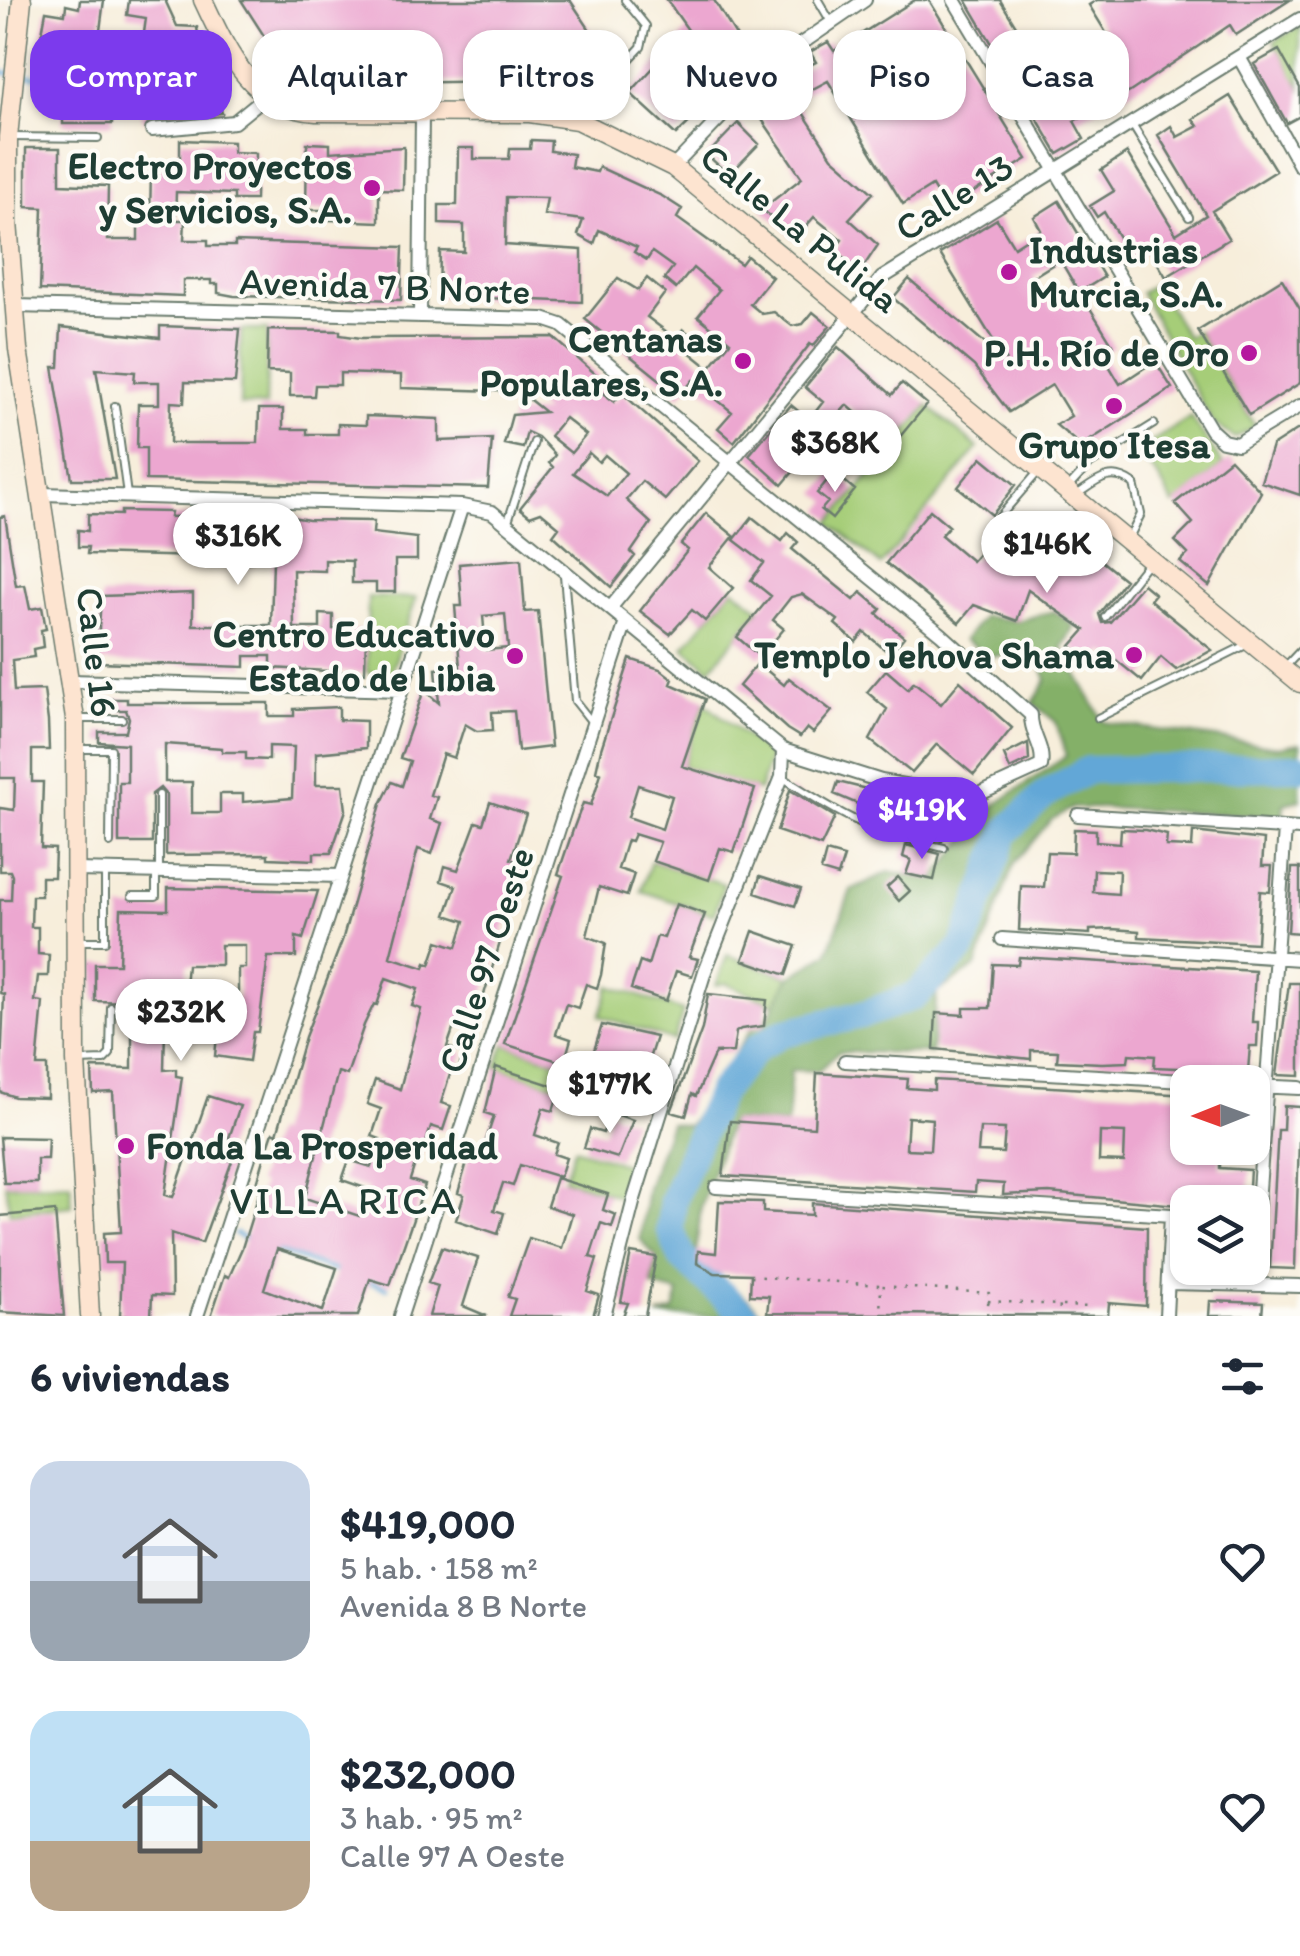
<!DOCTYPE html>
<html lang="es">
<head>
<meta charset="utf-8">
<style>
	:root { --surface:#fff; --page:#f6f6f7; --text:#1f2937; --muted:#747a83; --accent:#7c3aed }
	body { margin:0; font-family:Itim,sans-serif; background:var(--page); color:var(--text); height:100vh; display:flex; flex-direction:column; font-size:38px; white-space:nowrap }
	* { box-sizing:border-box; margin:0 }
	p { font-size:32px; color:var(--muted) }
	.icon { flex:none; width:55px; height:55px; fill:none; stroke:currentColor; stroke-width:2; stroke-linecap:round; stroke-linejoin:round }
	.map { position:relative; height:1316px; overflow:hidden }
	.sheet { display:flex; flex-direction:column; background:var(--surface); flex:1 }
	.sheet>* { flex:none }
	.guide { position:absolute; left:30px; top:30px; width:1240px; height:90px; display:flex; gap:20px }
	.needle { width:65px; rotate:269deg }
	.fabs { position:absolute; left:1170px; top:1065px; display:grid; gap:20px }
	.fabs a { display:grid; place-items:center; width:100px; height:100px; border-radius:20px; background:var(--surface); box-shadow:0 2px 8px #0004; font-size:50px }
	.price { position:absolute; translate:-50% -85px; padding:0 22px; border-radius:35px; background:#fff; color:#222; font-size:32px; line-height:65px; filter:drop-shadow(0 2px 5px #0008) }
	.price::after { content:''; position:absolute; left:50%; top:60px; width:30px; height:22px; margin-left:-15px; background:inherit; clip-path:polygon(0 0,100% 0,50% 100%) }
	.price.on { background:var(--accent); color:#fff }
	ul { padding:0; list-style:none }
	li { display:flex; align-items:center; gap:30px; height:250px; padding:0 30px }
	li span { display:grid; place-items:center; flex:none; width:280px; height:200px; border-radius:30px; color:#555 }
	li>.icon { margin-inline-start:auto }
	span .icon { width:120px; height:120px; fill:#fffc; stroke-width:1 }
	li b { font-size:42px }
	h2 { display:flex; justify-content:space-between; align-items:center; height:120px; padding:0 30px; font-size:42px }
	.pill { padding:0 35px; border-radius:30px; background:var(--surface); box-shadow:0 2px 8px #0004; font-size:35px; line-height:90px }
	.pill.on { background:var(--accent); color:#fff }
	.map>svg:first-child { display:block }
	.green { fill:#a6cd78; stroke:#628556; stroke-width:2.5 }
	.forest { fill:#84b068; stroke:#52764e; stroke-width:2.5 }
	.lines { fill:none; stroke-linecap:round; stroke-linejoin:round }
	.stream { stroke:#62a7d7; stroke-width:5 }
	.river { stroke:#62a7d7; stroke-width:28 }
	.building { fill:#eca7d0; fill-rule:evenodd }
	.service-casing { stroke:#6b7b6e; stroke-width:10 }
	.minor-casing { stroke:#6b7b6e; stroke-width:16 }
	.secondary-casing { stroke:#6b7b6e; stroke-width:21 }
	.path { stroke:#6b7b6e; stroke-width:2.5; stroke-dasharray:2.5 8; stroke-linecap:butt }
	.service { stroke:#fff; stroke-width:6 }
	.minor { stroke:#fff; stroke-width:12 }
	.secondary { stroke:#fde4d0; stroke-width:18 }
	.poi-dot { fill:#b5179e; stroke:#fdfcf7; stroke-width:4 }
	.labels { text-anchor:middle; stroke-width:8; stroke-linejoin:round; paint-order:stroke }
	.poi-label { font-size:38px; font-weight:bold; fill:#1f3d34; stroke:#fdfcf7; text-anchor:end }
	.street-label { font-size:38px; fill:#1f3d34; stroke:#fdfcf7 }
	.neighbourhood-label { font-size:40px; letter-spacing:2.5px; fill:#1f3d34; stroke:#fdfcf7 }
</style>
</head>
<body>
<div class="map">
<svg width="1300" height="1316" viewBox="0 0 1300 1316">
	<rect width="100%" height="100%" fill="#fdfcf7"/>
	<filter id="ink" filterUnits="userSpaceOnUse"><feTurbulence type="fractalNoise" baseFrequency=".01" numOctaves="2"/><feDisplacementMap in="SourceGraphic" scale="20" xChannelSelector="R" yChannelSelector="G"/><feConvolveMatrix kernelMatrix="1 2 1 2 8 2 1 2 1" color-interpolation-filters="sRGB"/></filter>
	<filter id="wash" filterUnits="userSpaceOnUse"><feTurbulence type="fractalNoise" baseFrequency=".0048" numOctaves="4" result="noise"/><feDisplacementMap in="SourceGraphic" scale="40" xChannelSelector="R" yChannelSelector="G"/><feGaussianBlur stdDeviation="2.25" result="paint"/><feColorMatrix in="noise" values="0 0 0 0 0 0 0 0 0 0 0 0 0 0 0 0 0 1.4 0 .05"/><feComposite in="paint" operator="in"/></filter>
	<g filter="url(#wash)">
		<rect width="100%" height="100%" fill="#f7eedb"/>
		<path class="green" d="M1300,26V88L1274,42Z
			M1155,284L1187,337L1198,331L1255,426L1235,438L1213,423L1141,293Z
			M241,330H268L266,406L240,405Z
			M928,406L978,448L881,565L830,523Z
			M1191,417L1223,465L1174,505C1162,486 1150,452 1126,458Z
			M733,588L760,609L710,669L684,647Z
			M368,597L416,598L391,674L367,673Z
			M704,702L770,756L759,791L682,766Z
			M651,861L724,884L714,915L641,891Z
			M727,955L790,977L775,1004L726,983L716,985Z
			M610,986L683,1011L674,1041L600,1016Z
			M505,1044L582,1070L575,1093L496,1067Z
			M574,1148L631,1166L621,1197L564,1179Z
			M71,1183L72,1206L10,1213L5,1185Z
			M1187,1229L1188,1268H1218V1271L1178,1269L1180,1232Z"/>
		<path class="forest" d="M1054,611L1074,626L1062,648L1104,722L1278,747L1300,743V800L1284,804L1283,817L1105,808H1073L1051,820L1014,864L976,967L937,992L931,1053L838,1052L819,1071L791,1070L787,1125L730,1121L701,1207L695,1263C722,1288 741,1286 763,1316H658L674,1311L679,1293L652,1286L656,1257L640,1239L647,1187L670,1123L688,1126L754,1025H764L790,977L828,953L851,890L889,872L934,880L988,810L1066,756L1056,722L1033,703L1047,680L1038,656H989L964,640L983,616L1017,621Z"/>
		<g class="lines">
			<path class="stream" d="M0,72L123,87H143L209,67
				M235,1234L250,1241
				M273,1250L339,1272
				M363,1280L387,1288"/>
			<path class="river" d="M746,1316L682,1258L670,1229L673,1201L695,1146L721,1091L757,1048L782,1033L865,1014L915,996L963,948L1005,833L1044,795L1088,770L1300,767"/>
		</g>
		<g id="blocks">
			<path class="building" d="M80,0H104L98,46L122,50L117,76L37,61L46,11L65,14L66,5L79,8Z
				M129,0H165L177,26L197,27L201,58L193,63L141,55L146,18L127,15Z
				M241,0H570L606,54L575,75L578,81L559,95L530,53L509,81L327,84L266,39Z
				M667,0H714L752,62L676,135L630,93L688,30Z
				M915,0H929L1027,159L946,209L932,186L903,204L828,81L794,99L832,157L873,193L849,219L878,245L860,272L834,250L842,240L814,217L795,239L762,209L802,178L750,102L777,73L781,80L816,62L810,52L828,42L834,51Z
				M966,0H1000L1064,104L1103,82L1100,76L1124,62L1089,5L1097,0H1290L1236,35L1230,25L1130,92L1074,121L1084,139L1058,154L1019,88L1024,86L1004,50L998,54Z
				M1279,50L1300,88V116L1287,123L1254,64Z
				M212,76L222,113L143,120L139,97Z
				M1230,96L1276,171L1212,211L1229,239L1166,277L1149,249L1132,259L1104,212L1097,217L1090,206L1114,191L1101,170L1127,153L1176,234L1206,215L1158,135L1171,126L1177,137L1198,126L1193,119Z
				M63,102L113,103L112,124H63Z
				M738,123L759,144L729,175L707,155Z
				M180,140L233,142V152L256,153L255,200H234V194L176,192L175,220H185L184,240H208V246H235V242L403,247L401,300L234,296L218,293V284H211V280H183V296L40,290L43,208L26,207V148H60V184L108,186L107,240H138V219L150,220L151,168L180,169Z
				M531,140L551,141L550,151L573,154L571,167L597,172L599,167L662,196L682,209L677,218L741,264L747,256L772,277L750,304L762,314L774,312L792,326L803,324L813,312L830,326L813,346L810,344L734,442L718,428L732,412L693,380L680,396L585,319L618,278L638,290L647,278L665,293L647,317L675,338L683,329L692,336L683,347L709,368L730,342L698,316L719,290L693,268L676,289L664,279L673,267L652,252L647,260L634,252L637,247L599,230L594,244L578,235L583,220L544,215L547,198L506,197L505,245L582,250V302L439,296L440,251L464,252V225L439,224V205H457L458,148H474V159H509L510,149H530Z
				M307,143L330,144V152L404,147L403,190L379,189V222L330,220V210H306Z
				M1059,201L1104,277L1080,292L1114,347L1102,354L1120,384L1155,361L1172,388L1081,446L1056,425L1071,416L1052,385L1009,412L974,366L893,298L909,279L1006,361L940,254L997,219L1014,247L1041,230L1034,217ZM1060,260L1079,292L1053,309L1033,277Z
				M1282,279L1300,309V383L1249,415L1198,331Z
				M160,326L240,329L235,383L185,382L184,403L171,402L170,443H258L259,409H283V429H307V434H338V424L366,425V416L439,419V441L492,439L488,488L146,480V448H137L138,404H159V382H134L135,372L96,369L115,479H72L53,367H59L61,327L160,338Z
				M268,330L340,331V335L361,338L553,337L599,377L593,384L614,402L622,393L698,461L665,500L642,481L626,500L651,523L631,552L635,556L611,587L553,535L559,527L541,512L530,516L520,508L553,467L549,463L555,455L538,437L527,432L523,448L504,444L512,415L545,412L530,400L533,392L401,388V375L340,373V385H315L314,396H290V373L267,372ZM565,418L586,435L571,453L550,436ZM589,453L599,462L605,455L626,473L607,496L573,473Z
				M838,347L892,395L902,383L927,404L893,445L847,405L829,425L852,444L836,463L815,446L782,485L749,455L791,405L809,420L823,402L805,387Z
				M1300,428V495L1261,482L1272,446Z
				M982,457L1016,485L992,515L958,487Z
				M1230,459L1261,492L1209,586L1180,562L1188,554L1175,541L1193,523L1175,503Z
				M834,472L855,490L832,519L821,510L828,502L817,493Z
				M930,510L949,526L941,535L972,561L981,551L1006,572L1041,529L1090,569L1099,559L1125,580L1099,614L1102,623L1110,622L1143,584L1155,594L1150,600L1212,650L1176,670L1161,657L1142,681L1105,651L1092,665L1071,646L1085,630L1028,590L1017,621L974,605L959,623L886,563Z
				M121,511L171,512L170,517L269,513L309,520L374,521L373,533L417,538V560H395V592H376V583H352V561L325,560V571L293,570L294,628H320V614L333,615V629L366,631L365,673L271,668V656H245V667L97,662L101,596L193,593V625H271L273,560L200,567V557L87,554L88,547H78V530L88,531V514L121,515Z
				M706,513L734,536L709,567L733,588L705,621L692,610L670,634L640,611L688,550L681,544Z
				M5,516L16,586L25,585L30,609L42,607L46,629L41,630L43,647L33,649L34,657L12,660L14,691L44,690L48,721L49,750H32V782H43L41,848L55,849L54,877H41V896H32L31,927H38V954L49,955L48,976H38L35,1001L43,1002L37,1066H47V1098L15,1097L0,1092L4,994L0,993V900H11L12,876L10,871H0V808L14,810L15,778H0V517Z
				M752,517L782,541L788,533L798,542L792,549L854,600L861,592L881,609L877,614L904,637L890,654L864,632L856,642L835,624L838,620L802,594L791,597L773,620L784,629L760,657L737,637L771,596L751,580L764,563L734,540Z
				M521,559L525,612L538,611L551,747L518,751L514,711L492,712L493,730L477,731L465,724L454,758L443,754L430,795L437,797L430,819L442,823L432,854L418,849L390,957L424,968L426,963L430,965L438,941L457,947L465,921L446,915L456,886L441,881L445,866L458,870L476,822L483,824L490,802L526,814L511,859L528,865L511,907L474,1027L456,1021L447,1047L464,1053L458,1070L452,1068L441,1103L451,1106L443,1130L431,1126L423,1153L419,1151L410,1180L425,1185L390,1285L370,1279L358,1316H211L225,1275L229,1277L242,1248L262,1184L257,1183L265,1156L273,1132L277,1134L305,1037L342,941L381,804L392,782L402,786L410,761L400,758L424,690L439,703L436,669L460,667L455,606H462L459,564ZM505,614L508,648L486,650L483,616ZM386,978L418,989L412,1006L421,1009L400,1089L375,1080L367,1104L381,1109L372,1136L380,1139L371,1167L349,1160L342,1180L368,1189L359,1216L305,1198L338,1072L347,1075L364,1025L374,1004L377,1005ZM277,1249L337,1268L323,1311L264,1289Z
				M630,659L660,669L673,679L671,684L705,699L682,766L755,789L734,852L720,848L709,880L653,861L660,842L634,834L631,841L627,840L618,869L634,874L627,896L599,887L587,936L606,943L601,975L597,988L586,984L578,1008L566,1004L556,1034L571,1039L564,1063L505,1044L563,876L558,874L574,827L583,803L591,805L601,773L596,771L601,749ZM638,785L672,796L662,829L628,817Z
				M758,663L784,685L789,678L832,711L813,733L807,728L800,737L787,729L739,686Z
				M886,670L908,689L914,682L941,704L960,681L1012,728L974,775L937,744L912,773L870,740L887,709L867,692Z
				M100,699H127V703H269V716H294V709L339,707V720L366,721V748L316,753V785H343L346,810L331,853H314V860L268,858V854L166,855V795L160,788L152,794V843H119V782H127V744L99,742V732H126L129,718L126,710H100ZM165,744L222,748V752H246V759L269,760V746L294,747L292,798L243,802V794H220V813H192V782H165Z
				M1028,743L1029,760L1010,769L1004,755Z
				M838,782L968,814L964,834L949,831L942,841L879,823V813L834,794Z
				M790,790L835,817L821,846L777,831Z
				M1074,829L1096,830V841L1120,843L1121,829L1145,830L1167,835L1166,846L1192,847L1193,832L1264,840L1262,866H1272L1270,892L1260,891L1257,943L1139,937V931L1112,929L1090,930V934L1019,930L1021,886L1044,887L1047,852L1073,853ZM1094,870L1119,871L1118,894L1093,892Z
				M906,845L940,854L934,880L906,874L911,860L903,857Z
				M826,852L844,857L838,876L821,871Z
				M1292,868H1300V933L1288,932Z
				M760,876L801,889L795,906L755,893Z
				M898,877L910,891L899,901L887,887Z
				M168,888L318,891L303,939L296,937V957H268L258,1032H253L249,1061L215,1056L218,1026L202,1023L206,999L238,1000V968H245V945H221V965H187L181,1027H165L164,1070L176,1069V1076L182,1077L165,1195L173,1197L208,1096L240,1106L222,1158L232,1161L202,1243L171,1233L172,1296L152,1295L151,1316H120L122,1263H105L104,1233L121,1232L113,1092L93,1093L92,1068L132,1069V1002L95,1001V964H119L121,909L168,910Z
				M676,904L705,914L689,957L698,959L692,976L676,971L666,1001L631,989L640,962L648,965L657,936L664,938Z
				M753,931L796,946L786,975L743,960Z
				M1019,957L1255,971L1252,1022H1258L1257,1046H1250L1248,1071L1154,1067L1155,1056L1129,1054L1128,1062L1102,1063L1057,1061L1058,1051L1031,1050V1059L934,1049L936,1013L964,1015V1008H990L993,964L1018,965Z
				M1289,983H1300V1076L1277,1075Z
				M708,994L767,1000L764,1026L741,1029L736,1032L733,1052L715,1053L696,1096L692,1094L686,1116L671,1112L702,1029Z
				M602,1025L656,1037L648,1062L628,1055L623,1071L591,1060Z
				M496,1067L560,1088L553,1111L543,1108L535,1135L558,1143L554,1154L566,1158L560,1177L520,1165L513,1186L503,1183L494,1210L504,1213L498,1234L456,1220L464,1195L458,1193L471,1149L482,1152L494,1116L485,1113Z
				M817,1073L908,1079L907,1088L934,1090V1080L1188,1095V1148H1197V1153L1220,1155V1168L1250,1170L1248,1200L1188,1206L1049,1193L1003,1195L1004,1184L976,1182L975,1192L723,1176L730,1121L814,1127ZM908,1117L932,1119L930,1150L906,1149ZM980,1128L1005,1129L1003,1153L978,1152ZM1100,1132L1125,1133L1124,1162L1099,1161Z
				M1284,1106L1300,1107L1295,1269L1270,1268L1278,1130H1283Z
				M610,1112L633,1120L618,1158L584,1148L590,1129L603,1133Z
				M0,1137L48,1138L47,1159H37V1183H4Z
				M556,1178L608,1194L603,1210L616,1215L612,1227L601,1223L590,1257L597,1259L587,1291L599,1295L593,1316H509L515,1299L508,1297L529,1238L562,1248L572,1214L547,1206Z
				M719,1201L763,1202V1212L812,1215V1203L1147,1227L1146,1306L1109,1303L1108,1316L767,1313L769,1296L750,1295L751,1274L715,1273L697,1263L698,1251L716,1253Z
				M55,1211L64,1316L0,1312V1216Z
				M442,1247L478,1258L463,1306L487,1316H429L438,1286L428,1283Z
				M631,1253L656,1257L645,1316H623L628,1303L621,1302Z
				M1210,1301L1263,1303L1262,1316H1209Z"/>
		</g>
	</g>
	<g filter="url(#ink)">
		<use href="#blocks" fill-opacity="0" stroke="#6b7b6e" stroke-width="2.5"/>
		<g class="lines">
			<g class="service-casing">
				<path id="service" d="M818,0L831,22
					M598,93L641,47L646,26L625,0
					M1131,123L1189,217
					M9,137L98,138
					M115,406L127,495
					M1067,489L1090,464L1154,424
					M1075,496C1097,481 1110,467 1134,484L1141,514L1128,540
					M508,521L534,442
					M984,535L1038,472
					M564,575L575,701L594,725
					M1105,617L1150,560
					M1284,668L1300,651
					M1098,718L1250,643
					M76,719H122
					M77,749H111L110,843
					M782,777C846,819 869,831 944,848
					M159,871V795
					M132,896H156V873
					M78,941H105V871
					M78,1061L104,1060L110,1054L111,1007"/>
			</g>
			<g class="minor-casing">
				<path id="minor" d="M954,0L1211,430L1223,441L1237,444L1300,406
					M1239,57L1300,166
					M152,130L234,122L266,96
					M673,167L773,63L865,0
					M15,306L543,319L561,325L941,634L1031,715C1030,734 1045,747 1041,766L973,797L881,781L783,750L492,512L462,506L42,494
					M420,316L422,113
					M612,606L882,278L1300,19
					M70,681L402,690
					M1078,815L1300,829
					M76,870L341,876
					M1002,939L1300,959
					M845,1061L1201,1082
					M1252,1086L1300,1088
					M716,1187L1188,1216
					M1252,1211L1258,1204L1285,829
					M1168,1283L1300,1286
					M197,1316L462,506
					M401,1316L626,622
					M604,1316L634,1199L705,971L782,777L783,750
					M1166,1316L1171,1215"/>
			</g>
			<g class="secondary-casing">
				<path id="secondary" d="M22,0L8,137V222L18,349L75,719L76,1061L90,1316
					M203,0C227,51 251,108 316,112L530,113L577,120L673,167L1300,683"/>
			</g>
			<path class="path" d="M751,1276L880,1285
				M988,1301L1060,1305L1059,1316
				M1062,1306L1093,1307
				M880,1316L881,1286L989,1293L987,1316"/>
			<use href="#service" class="service"/>
			<use href="#minor" class="minor"/>
			<use href="#secondary" class="secondary"/>
		</g>
	</g>
	<g class="poi-dot">
		<circle cx="372" cy="188" r="10"/>
		<circle cx="1009" cy="272" r="10"/>
		<circle cx="1249" cy="353" r="10"/>
		<circle cx="743" cy="361" r="10"/>
		<circle cx="1114" cy="406" r="10"/>
		<circle cx="1134" cy="655" r="10"/>
		<circle cx="515" cy="656" r="10"/>
		<circle cx="126" cy="1146" r="10"/>
	</g>
	<g class="labels">
		<g class="poi-label">
			<text x="352" y="179">Electro Proyectos<tspan x="352" dy="44">y Servicios, S.A.</tspan></text>
			<text x="1029" y="263" text-anchor="start">Industrias<tspan x="1029" dy="44">Murcia, S.A.</tspan></text>
			<text x="723" y="352">Centanas<tspan x="723" dy="44">Populares, S.A.</tspan></text>
			<text x="1229" y="366">P.H. Río de Oro</text>
			<text x="1114" y="458" text-anchor="middle">Grupo Itesa</text>
			<text x="495" y="647">Centro Educativo<tspan x="495" dy="44">Estado de Libia</tspan></text>
			<text x="1114" y="668">Templo Jehova Shama</text>
			<text x="146" y="1159" text-anchor="start">Fonda La Prosperidad</text>
		</g>
		<g class="street-label">
			<text transform="translate(954 197) rotate(-32)" y="13">Calle 13</text>
			<text transform="translate(800 228) rotate(39)" y="13">Calle La Pulida</text>
			<text transform="translate(385 286) rotate(2)" y="13">Avenida 7 B Norte</text>
			<text transform="translate(97 652) rotate(83)" y="13">Calle 16</text>
			<text transform="translate(486 960) rotate(-72)" y="13">Calle 97 Oeste</text>
		</g>
		<g class="neighbourhood-label">
			<text x="344" y="1214">VILLA RICA</text>
		</g>
	</g>
</svg>
<div class="fabs">
<a><svg class="needle" viewBox="-14 -14 28 28"><path d="M0-13l5 13h-10z" fill="#e53935"/><path d="M0 13l5-13h-10z" fill="#747a83"/></svg></a>
<a><svg class="icon" aria-label="layers" viewBox="0 0 24 24"><path d="M12 4l9 5-9 5-9-5zM3 14l9 5 9-5"/></svg></a>
</div>
<b class="price" style="left:835px;top:495px">$368K</b>
<b class="price" style="left:238px;top:588px">$316K</b>
<b class="price" style="left:1047px;top:596px">$146K</b>
<b class="price on" style="left:922px;top:862px">$419K</b>
<b class="price" style="left:181px;top:1064px">$232K</b>
<b class="price" style="left:610px;top:1136px">$177K</b>
<div class="guide">
<a class="pill on">Comprar</a>
<a class="pill">Alquilar</a>
<a class="pill">Filtros</a>
<a class="pill">Nuevo</a>
<a class="pill">Piso</a>
<a class="pill">Casa</a>
</div>
</div>
<section class="sheet">
<h2>6 viviendas<svg class="icon" aria-label="filters" viewBox="0 0 24 24"><path d="M4 7h16M4 17h16"/><circle cx="9" cy="7" r="2"/><circle cx="15" cy="17" r="2"/></svg></h2>
<ul>
<li><span style="background:linear-gradient(#c9d6e8 60%,#9aa5b1 0)"><svg class="icon" aria-label="home" viewBox="0 0 24 24"><path d="M3 11l9-7 9 7M6 9v11h12V9"/></svg></span><div><b>$419,000</b><p>5 hab. · 158 m²</p><p>Avenida 8 B Norte</p></div><svg class="icon" aria-label="heart" viewBox="0 0 24 24"><path d="M12 20l-8-8c-3-5 5-10 8-4 3-6 11-1 8 4z"/></svg></li>
<li><span style="background:linear-gradient(#bfe0f5 65%,#b9a48a 0)"><svg class="icon" aria-label="home" viewBox="0 0 24 24"><path d="M3 11l9-7 9 7M6 9v11h12V9"/></svg></span><div><b>$232,000</b><p>3 hab. · 95 m²</p><p>Calle 97 A Oeste</p></div><svg class="icon" aria-label="heart" viewBox="0 0 24 24"><path d="M12 20l-8-8c-3-5 5-10 8-4 3-6 11-1 8 4z"/></svg></li>
</ul>
</section>
</body>
</html>
